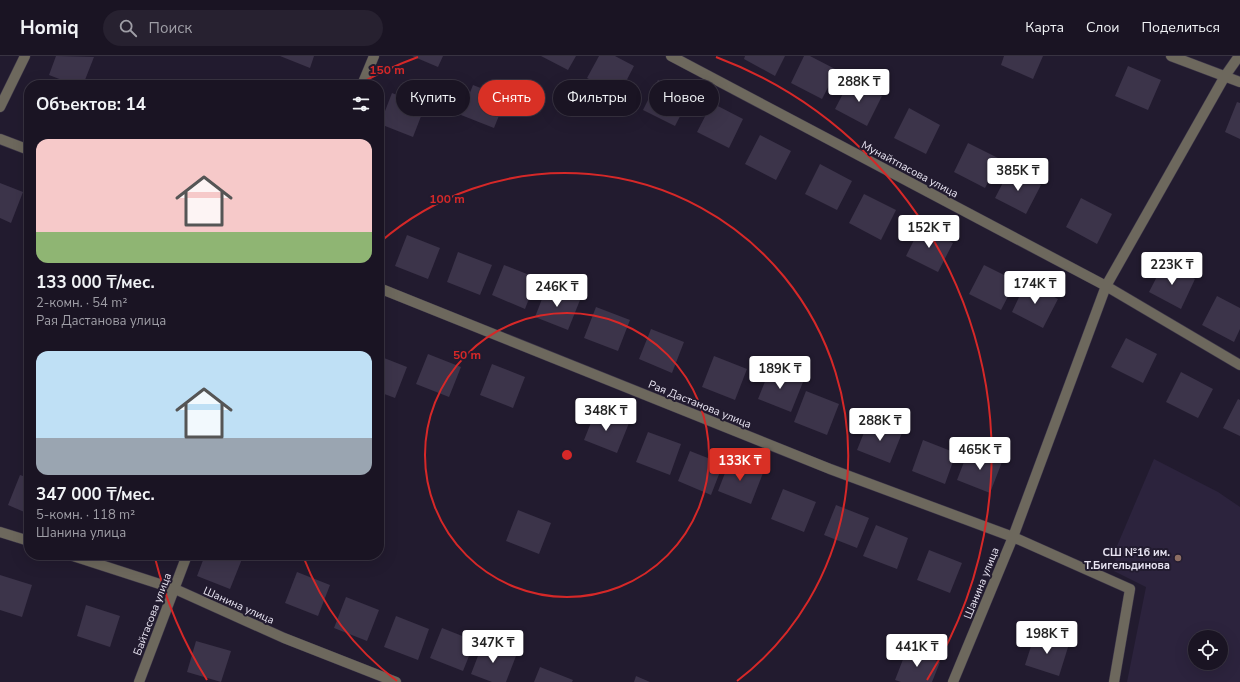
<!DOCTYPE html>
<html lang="ru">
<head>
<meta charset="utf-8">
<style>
	:root { --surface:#1a1423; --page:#272130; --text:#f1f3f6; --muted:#9f9ea6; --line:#383341; --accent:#d93025 }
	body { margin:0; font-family:"Nunito Sans",sans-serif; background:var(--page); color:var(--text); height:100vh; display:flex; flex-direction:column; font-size:15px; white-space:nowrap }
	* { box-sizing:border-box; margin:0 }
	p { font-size:13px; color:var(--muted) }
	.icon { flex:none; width:22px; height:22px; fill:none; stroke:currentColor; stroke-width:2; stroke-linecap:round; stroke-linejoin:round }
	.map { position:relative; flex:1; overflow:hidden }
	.side { position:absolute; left:24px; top:24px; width:360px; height:480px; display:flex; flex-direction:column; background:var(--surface); border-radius:16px; box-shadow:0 4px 16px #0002,0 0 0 1px var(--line) }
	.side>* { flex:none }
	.top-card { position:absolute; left:396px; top:24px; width:380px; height:36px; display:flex; gap:8px }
	.fabs { position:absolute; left:1188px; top:574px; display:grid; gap:8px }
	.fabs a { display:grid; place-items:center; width:40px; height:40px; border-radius:50%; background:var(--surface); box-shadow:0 4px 16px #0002,0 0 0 1px var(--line); font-size:20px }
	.price { position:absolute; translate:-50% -34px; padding:0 9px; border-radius:4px; background:#fff; color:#222; font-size:13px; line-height:26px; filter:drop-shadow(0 1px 2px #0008) }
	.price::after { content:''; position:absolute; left:50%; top:24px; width:12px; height:9px; margin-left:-6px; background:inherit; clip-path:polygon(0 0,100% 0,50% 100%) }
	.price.selected { background:var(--accent); color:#fff }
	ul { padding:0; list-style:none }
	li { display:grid; align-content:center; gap:8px; height:212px; padding:0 12px }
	li span { display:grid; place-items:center; height:124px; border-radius:12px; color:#555 }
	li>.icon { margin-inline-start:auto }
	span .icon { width:72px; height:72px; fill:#fffc; stroke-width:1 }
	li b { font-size:17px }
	h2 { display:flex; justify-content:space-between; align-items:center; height:48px; padding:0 12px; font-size:17px }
	.pill { padding:0 14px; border-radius:18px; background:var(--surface); box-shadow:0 4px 16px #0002,0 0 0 1px var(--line); font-size:14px; line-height:36px }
	.pill.selected { background:var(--accent); color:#fff }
	header { display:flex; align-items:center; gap:24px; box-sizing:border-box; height:56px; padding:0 20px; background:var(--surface); border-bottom:1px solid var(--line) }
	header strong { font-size:19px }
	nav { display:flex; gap:22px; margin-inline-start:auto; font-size:14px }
	.search { width:280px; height:36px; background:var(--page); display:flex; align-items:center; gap:10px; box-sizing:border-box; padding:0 14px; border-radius:22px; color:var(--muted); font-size:15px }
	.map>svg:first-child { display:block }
	.built { fill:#2c233d; fill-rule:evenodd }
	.building { fill:#3c344a }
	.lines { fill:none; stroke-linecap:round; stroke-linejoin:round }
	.minor-casing { stroke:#3e374a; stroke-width:11 }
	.minor { stroke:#6d685d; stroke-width:10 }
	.ring { fill:none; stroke:#d62828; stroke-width:2 }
	.education-dot { fill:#8d6e63; stroke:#221b2f; stroke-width:1.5 }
	.labels { text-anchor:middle; stroke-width:4; stroke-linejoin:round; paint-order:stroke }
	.street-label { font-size:11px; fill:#e9e5f3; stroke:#221b2f }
	.poi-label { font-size:11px; font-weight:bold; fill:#e9e5f3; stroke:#221b2f; text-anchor:end }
	.centre { fill:#d62828; stroke:#221b2f; stroke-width:2 }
	.ring-label { font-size:12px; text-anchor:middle; font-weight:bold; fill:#d62828; stroke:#221b2f; stroke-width:4; stroke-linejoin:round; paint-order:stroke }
</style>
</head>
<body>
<header>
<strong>Homiq</strong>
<div class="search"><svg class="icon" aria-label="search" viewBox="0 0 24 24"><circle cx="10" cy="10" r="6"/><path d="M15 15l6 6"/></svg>Поиск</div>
<nav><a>Карта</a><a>Слои</a><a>Поделиться</a></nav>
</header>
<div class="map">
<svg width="1240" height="626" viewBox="0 0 1240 626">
	<rect width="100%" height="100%" fill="#221b2f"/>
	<path class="built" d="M1154,403L1218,436L1240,451V626H1127L1146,531L1114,515L1117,490ZM1195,581H1221V607H1195Z"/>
	<path class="building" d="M56,0L94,1L83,29H75L49,19Z
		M280,0H314L310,12Z
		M412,0H443L438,11Z
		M541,0H576L568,14Z
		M599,0H615L634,10L619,39L587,22Z
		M745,0H785L775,20L744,3Z
		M804,0H810L837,14L822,43L791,27Z
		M1004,0H1043L1033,23L1001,9Z
		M1128,10L1161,24L1148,54L1115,40Z
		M658,24L690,41L675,70L643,54Z
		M850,24L882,40L867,70L835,53Z
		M473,29L506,42L494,72L461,59Z
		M392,37L425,50L413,81L380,68Z
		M1237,46L1240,47V83L1225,76Z
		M712,47L743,63L729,92L697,76Z
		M909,52L940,69L926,98L894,82Z
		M760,79L791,95L776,124L745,108Z
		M968,87L1000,103L985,132L954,116Z
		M820,108L852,125L837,154L805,138Z
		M1010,113L1041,129L1026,158L995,142Z
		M0,127L23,136L11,167L0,162Z
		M864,138L896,154L881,184L849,167Z
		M1081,142L1112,158L1097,188L1066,171Z
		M921,170L953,187L938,216L906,200Z
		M407,179L440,192L428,223L395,210Z
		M458,196L492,209L480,239L447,226Z
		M1164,207L1195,223L1181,253L1149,236Z
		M504,209L537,222L525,253L492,239Z
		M984,209L1016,225L1001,254L969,238Z
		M1026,226L1058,243L1043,272L1012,256Z
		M547,230L580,244L568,274L535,261Z
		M1217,240L1240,252V273L1234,286L1202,269Z
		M596,251L630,264L618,295L584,282Z
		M651,273L684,286L672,317L639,303Z
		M1126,282L1157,298L1143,327L1111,311Z
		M428,298L461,311L449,341L416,328Z
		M379,300L407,311L395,342L379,336Z
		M714,300L747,313L735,344L702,331Z
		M492,308L525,321L513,352L480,339Z
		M770,313L803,326L791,356L758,343Z
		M1181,316L1213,333L1198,362L1166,346Z
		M806,335L839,348L827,379L794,366Z
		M1238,343L1240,344V380L1223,372Z
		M596,354L629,367L617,397L584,384Z
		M869,364L902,377L890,407L857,394Z
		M648,376L681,388L670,419L636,406Z
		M923,384L956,397L945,428L912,415Z
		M969,393L1002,406L990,437L957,424Z
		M690,395L723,408L711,439L678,425Z
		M730,404L763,417L751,448L718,435Z
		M20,419L29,422V458L8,449Z
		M783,433L816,446L804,476L771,463Z
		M836,449L869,462L857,492L824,479Z
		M518,454L551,467L539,498L506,485Z
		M876,469L908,482L897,513L863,500Z
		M929,494L962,507L950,537L917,524Z
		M205,499H232L242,503L230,533L197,520Z
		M297,516L330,529L318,560L285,547Z
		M0,519L32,529L22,561L0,554Z
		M346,541L379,554L367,585L334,572Z
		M86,549L120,560L110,591L77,580Z
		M396,560L429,573L418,604L384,591Z
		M442,572L475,585L463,615L430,602Z
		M1035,578L1069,588L1059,620L1025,609Z
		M196,585L231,595L221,626L187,616Z
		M483,587L516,600L506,626H492L471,618Z
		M907,593L940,606L932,626H901L895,624Z
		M540,611L573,624L572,626H534Z
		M636,620L650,626H634Z"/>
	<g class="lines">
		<g class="minor-casing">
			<path id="minor" d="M671,0L1106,230L1240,309
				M1171,0L1240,26
				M362,29L374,0
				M0,51L25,0
				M0,83L29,94
				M379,232L830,413L1013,481L1130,533L1114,626
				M0,476L29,485
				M70,499L175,533L284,582L396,626
				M139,626L187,499
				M953,626L1013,481L1106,230L1225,20L1239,0"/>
		</g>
		<use href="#minor" class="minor"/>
	</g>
	<g class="ring">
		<circle cx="567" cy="399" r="142"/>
		<path d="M397 625A283 283 0 0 1 303 500M379 187A283 283 0 1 1 737 625"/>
		<path d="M207 624A425 425 0 0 1 155 502M361 27A425 425 0 0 1 418 1M716 1A425 425 0 0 1 927 624"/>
	</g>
	<circle class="education-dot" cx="1178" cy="502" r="4"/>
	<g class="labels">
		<g class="street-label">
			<text transform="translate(910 113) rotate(28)" y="4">Мунайтпасова улица</text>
			<text transform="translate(700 348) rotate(22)" y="4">Рая Дастанова улица</text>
			<text transform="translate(981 527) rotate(-68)" y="4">Шанина улица</text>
			<text transform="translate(239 549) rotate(24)" y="4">Шанина улица</text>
			<text transform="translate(152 558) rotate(-69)" y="4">Байтасова улица</text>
		</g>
		<g class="poi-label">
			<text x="1170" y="500">СШ №16 им.<tspan x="1170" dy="13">Т.Бигельдинова</tspan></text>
		</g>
	</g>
	<circle cx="567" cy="399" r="6" class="centre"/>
	<g class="ring-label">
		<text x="387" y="18">150 m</text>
		<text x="447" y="147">100 m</text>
		<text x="467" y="303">50 m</text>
	</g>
</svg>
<div class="fabs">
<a><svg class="icon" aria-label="locate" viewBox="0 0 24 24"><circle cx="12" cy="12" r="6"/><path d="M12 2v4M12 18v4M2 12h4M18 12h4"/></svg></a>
</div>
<b class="price" style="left:859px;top:47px">288K ₸</b>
<b class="price" style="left:1018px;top:136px">385K ₸</b>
<b class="price" style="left:929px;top:193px">152K ₸</b>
<b class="price" style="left:1172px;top:230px">223K ₸</b>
<b class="price" style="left:1035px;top:249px">174K ₸</b>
<b class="price" style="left:557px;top:252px">246K ₸</b>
<b class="price" style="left:780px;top:334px">189K ₸</b>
<b class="price" style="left:606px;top:376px">348K ₸</b>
<b class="price" style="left:880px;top:386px">288K ₸</b>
<b class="price" style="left:980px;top:415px">465K ₸</b>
<b class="price selected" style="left:740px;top:426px">133K ₸</b>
<b class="price" style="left:1047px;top:599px">198K ₸</b>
<b class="price" style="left:493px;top:608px">347K ₸</b>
<b class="price" style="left:917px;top:612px">441K ₸</b>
<div class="top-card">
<a class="pill">Купить</a>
<a class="pill selected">Снять</a>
<a class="pill">Фильтры</a>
<a class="pill">Новое</a>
</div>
<section class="side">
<h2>Объектов: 14<svg class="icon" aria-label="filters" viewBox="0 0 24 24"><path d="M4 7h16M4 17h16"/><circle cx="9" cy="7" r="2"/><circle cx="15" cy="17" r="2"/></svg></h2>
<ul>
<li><span style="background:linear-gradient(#f6c9c9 75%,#8fb573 0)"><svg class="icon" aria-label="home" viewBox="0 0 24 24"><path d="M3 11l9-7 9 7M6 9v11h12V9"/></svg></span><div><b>133 000 ₸/мес.</b><p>2-комн. · 54 m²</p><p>Рая Дастанова улица</p></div></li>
<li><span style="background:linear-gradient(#bfe0f5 70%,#9aa5b1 0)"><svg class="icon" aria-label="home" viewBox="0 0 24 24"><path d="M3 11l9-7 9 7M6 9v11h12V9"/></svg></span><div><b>347 000 ₸/мес.</b><p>5-комн. · 118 m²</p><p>Шанина улица</p></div></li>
</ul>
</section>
</div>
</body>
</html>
